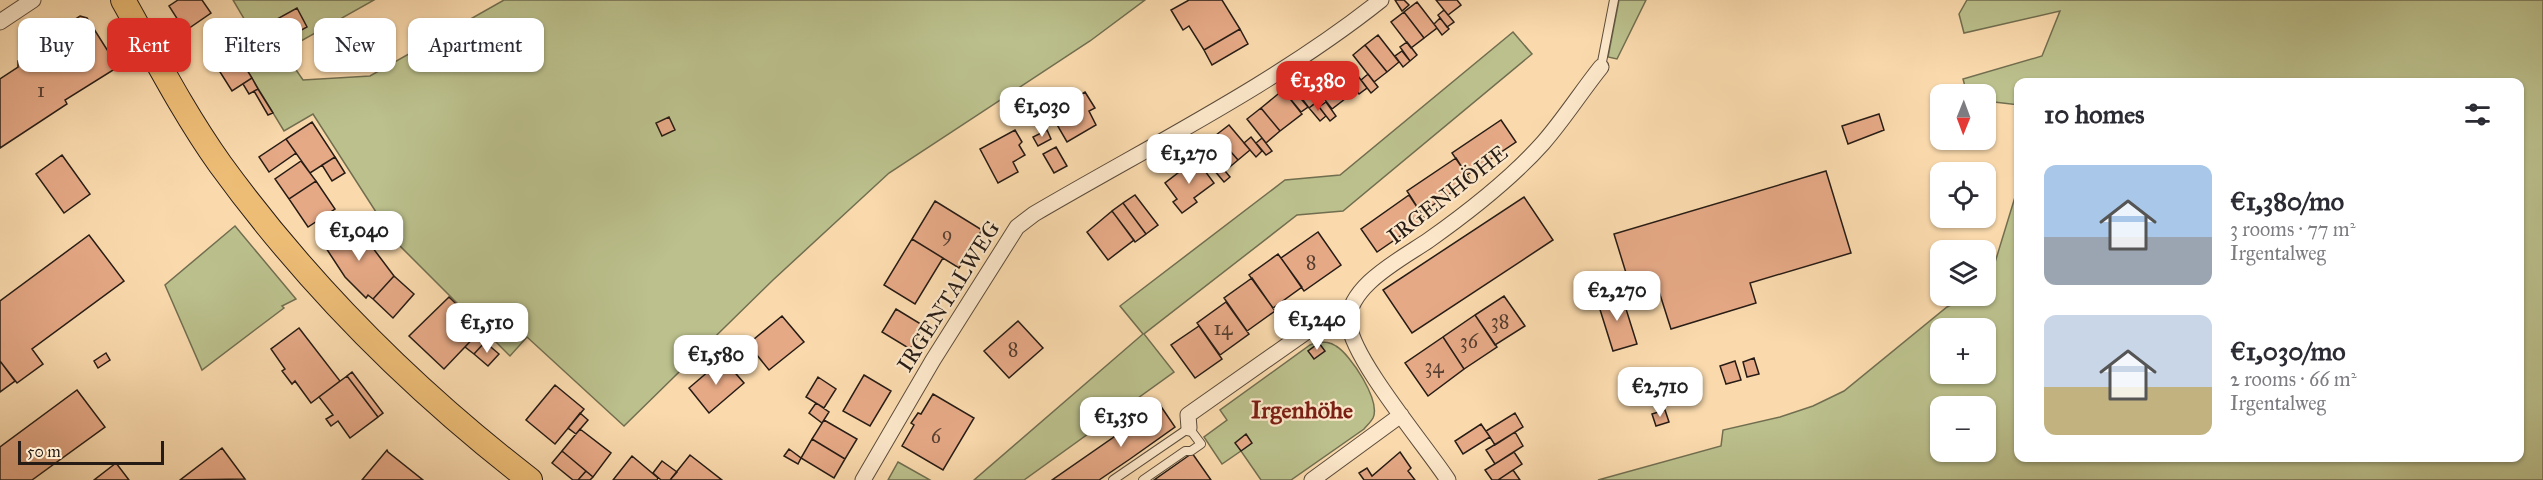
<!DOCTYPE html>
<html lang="en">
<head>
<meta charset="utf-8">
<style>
	:root { --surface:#fff; --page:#f7f7f7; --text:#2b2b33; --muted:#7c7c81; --accent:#d93025 }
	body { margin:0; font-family:"IM FELL Great Primer",serif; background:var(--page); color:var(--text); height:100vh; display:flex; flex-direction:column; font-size:22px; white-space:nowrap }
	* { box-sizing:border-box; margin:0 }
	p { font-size:20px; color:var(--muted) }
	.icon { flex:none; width:33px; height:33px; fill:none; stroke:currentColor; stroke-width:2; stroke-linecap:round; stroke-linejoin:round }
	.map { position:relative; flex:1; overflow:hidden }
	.sheet { position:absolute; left:2014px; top:78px; width:510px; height:384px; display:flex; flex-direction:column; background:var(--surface); border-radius:12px; box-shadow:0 2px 4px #0004 }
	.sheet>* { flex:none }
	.top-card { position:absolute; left:18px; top:18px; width:570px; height:54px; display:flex; gap:12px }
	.needle { width:39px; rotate:181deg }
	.buttons { position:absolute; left:1930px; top:84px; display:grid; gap:12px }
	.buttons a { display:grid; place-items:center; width:66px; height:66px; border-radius:12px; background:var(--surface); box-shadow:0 2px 4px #0004; font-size:30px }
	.scale { position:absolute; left:18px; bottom:15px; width:146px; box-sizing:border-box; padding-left:6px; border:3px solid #271c15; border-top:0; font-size:16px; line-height:21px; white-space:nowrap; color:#271c15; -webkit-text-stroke:4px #fce7ca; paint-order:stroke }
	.price { position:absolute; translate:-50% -51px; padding:0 14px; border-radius:12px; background:#fff; color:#222; font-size:20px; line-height:39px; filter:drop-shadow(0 2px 3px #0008) }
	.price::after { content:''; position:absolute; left:50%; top:36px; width:18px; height:14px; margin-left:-9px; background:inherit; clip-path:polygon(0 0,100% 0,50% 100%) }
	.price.selected { background:var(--accent); color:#fff }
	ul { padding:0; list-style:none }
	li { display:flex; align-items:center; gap:18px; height:150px; padding:0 30px }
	li span { display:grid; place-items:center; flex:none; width:168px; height:120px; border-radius:12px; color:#555 }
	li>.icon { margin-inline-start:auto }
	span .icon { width:72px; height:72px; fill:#fffc; stroke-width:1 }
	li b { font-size:26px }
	h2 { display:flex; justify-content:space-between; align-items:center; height:72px; padding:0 30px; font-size:26px }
	.tag { padding:0 21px; border-radius:12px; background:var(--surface); box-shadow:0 2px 4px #0004; font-size:21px; line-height:54px }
	.tag.selected { background:var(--accent); color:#fff }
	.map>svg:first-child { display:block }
	.green { fill:#bbc08c; stroke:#716e50; stroke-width:1.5; fill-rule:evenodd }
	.building { fill:#e6a986; stroke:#271c15; stroke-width:1.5 }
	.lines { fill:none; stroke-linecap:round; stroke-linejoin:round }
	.lane-casing { stroke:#5c4c3b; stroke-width:10 }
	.street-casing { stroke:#5c4c3b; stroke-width:17 }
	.primary-casing { stroke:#271c15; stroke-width:26 }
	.lane { stroke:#fce7ca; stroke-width:8 }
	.street { stroke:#fce7ca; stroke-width:15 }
	.primary { stroke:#edbd76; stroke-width:24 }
	.labels { text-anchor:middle; stroke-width:4.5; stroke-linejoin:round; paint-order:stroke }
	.number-label { font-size:20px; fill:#573f31 }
	.street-label { font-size:22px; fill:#271c15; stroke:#fce7ca }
	.neighbourhood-label { font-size:24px; font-weight:bold; fill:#7a1f14; stroke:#fce7ca }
</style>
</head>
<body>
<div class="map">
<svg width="2543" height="480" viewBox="0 0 2543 480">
	<rect width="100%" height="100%" fill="#fadaad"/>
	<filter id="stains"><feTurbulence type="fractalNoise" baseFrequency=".00333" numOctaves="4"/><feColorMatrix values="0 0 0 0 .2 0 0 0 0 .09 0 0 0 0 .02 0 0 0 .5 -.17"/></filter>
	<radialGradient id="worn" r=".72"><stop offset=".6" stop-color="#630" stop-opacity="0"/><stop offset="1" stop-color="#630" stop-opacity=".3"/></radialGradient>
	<path class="green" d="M233,0H374L283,51L303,80L370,76L504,0H1145L1090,41L889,173L773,280L624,426L527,337L510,356L394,240L313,114L284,131L236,52L256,39Z
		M1619,0H1646L1617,59L1608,57Z
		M1967,0H2543V480H1598L1721,446L1723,430L1780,417L1813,406L1844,391L1947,307L1969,296H1986V284L1989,282L2019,184V458H2520V82H2019V105L1986,101V94H1967L1963,79L2042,56L2060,11L1964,33L1959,14ZM1941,328H1986V374H1941ZM1941,406H1986V452H1941Z
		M1513,32L1532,54L1343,211L1297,215L1144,334L1174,372L1024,480H974L1143,334L1120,306L1285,180L1340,175Z
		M235,226L296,299L282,306L284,308L202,370L165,285Z
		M1318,342C1325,342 1330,342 1336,346C1351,355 1381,401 1373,418C1371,422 1366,426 1364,429L1291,480H1261L1241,451L1222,464L1204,437L1227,420L1220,410L1310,345Z
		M898,462L930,480H888Z"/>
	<path class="building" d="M178,0H202L211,13L185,31L169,6Z
		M1189,0H1222L1240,29L1204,50L1189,26L1183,30L1171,10Z
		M1395,0H1404L1409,5L1402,11Z
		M1436,0H1457L1461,5L1448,15Z
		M1417,2L1437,28L1424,38L1404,12Z
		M297,8L307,27L278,43L268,24Z
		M1444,10L1454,22L1447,27L1438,15Z
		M1404,12L1424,38L1411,48L1391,22Z
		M80,16L87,18L118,67L65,100L67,104L0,148V79L18,67V61L40,46L41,41Z
		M1440,18L1449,29L1442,35L1434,24Z
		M1240,29L1248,44L1212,65L1204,50Z
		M1378,35L1399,62L1387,72L1365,45Z
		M1407,42L1417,55L1410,61L1400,47Z
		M1365,45L1387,72L1374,82L1353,55Z
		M1402,51L1410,61L1403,67L1395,56Z
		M236,52L252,78L232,91L215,64Z
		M1335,63L1356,91L1345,99L1323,72Z
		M1323,72L1345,99L1332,109L1311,82Z
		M1368,74L1378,87L1371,93L1361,80Z
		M1358,76L1367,88L1359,94L1350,82Z
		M252,78L258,89L249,94L243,84Z
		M1290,86L1308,107L1301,112L1283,90Z
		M1303,87L1315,103L1309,108L1297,92Z
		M258,89L273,113L268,115L254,91Z
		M1283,90L1302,114L1280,131L1261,108Z
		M1085,92L1095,108L1089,111L1096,125L1067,142L1045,104L1062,100L1070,101Z
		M1326,102L1336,116L1330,121L1319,107Z
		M1316,103L1326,116L1320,121L1309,108Z
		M1261,108L1280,131L1266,143L1247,119Z
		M1879,114L1884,130L1848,144L1842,126Z
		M669,117L675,130L662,136L656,123Z
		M1501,120L1516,142L1467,175L1452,153Z
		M312,122L335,157L310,173L286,139Z
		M1229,125L1250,150L1238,160L1216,135Z
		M1015,130L1022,142L1019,145L1025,155L1013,162L1018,172L998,183L980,149Z
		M1047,130L1051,139L1038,146L1033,137Z
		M1216,135L1238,160L1225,171L1204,145Z
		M1251,137L1262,151L1256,157L1244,143Z
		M1262,138L1272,151L1266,155L1256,143Z
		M286,139L296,153L269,172L259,157Z
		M1056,147L1067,166L1054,173L1043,154Z
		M62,155L90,194L64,213L36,174Z
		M335,157L345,173L332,181L322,165Z
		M1456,158L1470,180L1421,213L1407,191Z
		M1196,159L1214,183L1194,198L1197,202L1182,213L1173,202L1177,199L1165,183Z
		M301,161L316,181L289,199L275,179Z
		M1220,165L1230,177L1224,182L1214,170Z
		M1826,171L1851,253L1750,283L1756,303L1671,329L1656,282L1631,289L1614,234Z
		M316,181L335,209L308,227L289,199Z
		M1135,195L1158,225L1146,234L1123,203Z
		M1409,195L1425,219L1377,252L1361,229Z
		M1524,197L1553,240L1412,333L1383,290Z
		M935,201L982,230L959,268L912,239Z
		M1123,203L1146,234L1135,242L1112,211Z
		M1112,211L1134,240L1108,260L1087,232Z
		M354,223L394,276L373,299L368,295L366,298L345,277L324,245Z
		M1318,232L1341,265L1304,291L1281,258Z
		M89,235L124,281L32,349L43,364L17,383L0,361V301Z
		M912,239L943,258L915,304L884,285Z
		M1278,254L1302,287L1273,308L1249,275Z
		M394,276L414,294L393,318L373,299Z
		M1252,278L1275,311L1247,331L1224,298Z
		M1621,293L1637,344L1613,351L1597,300Z
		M1504,296L1525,326L1495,345L1475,315Z
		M449,297L482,329L444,369L409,336Z
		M1226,302L1249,334L1220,355L1197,323Z
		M896,309L924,326L910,349L882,332Z
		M1475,315L1497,347L1464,369L1443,337Z
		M782,316L804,342L769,370L748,344Z
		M1018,321L1043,348L1009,378L984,351Z
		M1199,326L1222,359L1195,378L1171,345Z
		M299,328L340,381L311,403L295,381L292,384L282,371L285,369L271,349Z
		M477,334L485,342L474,354L465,347Z
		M1443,337L1464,369L1428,396L1405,363Z
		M485,342L499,354L488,366L474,354Z
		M1319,343L1325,351L1314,359L1308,351Z
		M106,353L110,360L98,368L94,361Z
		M1754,358L1759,374L1747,377L1743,362Z
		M723,359L744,383L709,413L689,388Z
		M0,361L15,381L0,392Z
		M1735,361L1741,380L1726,384L1720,366Z
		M352,372L383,413L378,417L347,376Z
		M864,375L891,391L870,426L843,411Z
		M347,376L378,417L350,438L338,421L331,426L326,419L333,415L319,397Z
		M818,377L836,389L824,408L806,397Z
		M555,385L584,409L555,444L526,420Z
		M77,390L105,427L32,480H0V447Z
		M933,394L974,418L943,470L902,446L914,425L911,423L918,413L921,414Z
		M816,403L829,412L822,423L809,413Z
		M1160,405L1175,427L1130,459L1099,480H1052Z
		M1665,410L1669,422L1656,426L1652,414Z
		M580,413L588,420L576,434L568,428Z
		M1515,413L1523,427L1495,445L1486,431Z
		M824,420L857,439L845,459L812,439Z
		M1481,424L1490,437L1463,454L1455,441Z
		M580,429L611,453L593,477L562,451Z
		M1515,432L1523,446L1495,464L1486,450Z
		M1246,434L1252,443L1241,451L1235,443Z
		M812,439L845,459L834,478L801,458Z
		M222,448L245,479L180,480Z
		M789,449L801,458L798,464L784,456Z
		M387,450L388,452L423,480H362Z
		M562,451L586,471L578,480H573L552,463Z
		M1400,452L1411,468L1408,471L1415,480H1364L1359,473L1367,468L1372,476Z
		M1514,452L1522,464L1498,480H1492L1485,470Z
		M1192,453L1211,480H1154L1191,454Z
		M690,455L722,480H670Z
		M632,456L658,478L657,480H613Z
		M662,461L677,472L670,480H661L653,473Z
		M116,463L129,480H94Z
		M1513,470L1520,480H1498Z
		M586,471L593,477L590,480H578Z"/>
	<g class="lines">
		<g class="lane-casing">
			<path id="lane" d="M1601,67L1614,0
				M1113,480L1189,428L1201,444L1191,451H1185L1143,480"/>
		</g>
		<g class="street-casing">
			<path id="street" d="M0,22L33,0
				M1189,428L1188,415L1306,332L1334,322L1349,325
				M863,480L933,360L1017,227L1034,214C1148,147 1277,83 1381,0
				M1312,480L1401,415
				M1448,480C1425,445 1353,360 1349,324C1345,287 1403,258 1429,240C1470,211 1510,180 1543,143C1564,119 1581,92 1601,67"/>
		</g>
		<g class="primary-casing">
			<path id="primary" d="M123,0C154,55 183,112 220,164C308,285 412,389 530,480"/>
		</g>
		<use href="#lane" class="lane"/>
		<use href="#street" class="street"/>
		<use href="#primary" class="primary"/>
	</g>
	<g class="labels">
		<g class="number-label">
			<text x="41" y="97">1</text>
			<text x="947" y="241">9</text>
			<text x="1311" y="269">8</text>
			<text x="1500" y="328">38</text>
			<text x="1223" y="335">14</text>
			<text x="1469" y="348">36</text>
			<text x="1013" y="356">8</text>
			<text x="1434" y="373">34</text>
			<text x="936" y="443">6</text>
		</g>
		<g class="street-label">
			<text transform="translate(1447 194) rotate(-38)" y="8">IRGENHÖHE</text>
			<text transform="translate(948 296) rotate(-58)" y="8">IRGENTALWEG</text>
		</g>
		<g class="neighbourhood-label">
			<text x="1302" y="418">Irgenhöhe</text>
		</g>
	</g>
	<rect width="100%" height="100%" filter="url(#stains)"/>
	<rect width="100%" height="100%" fill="url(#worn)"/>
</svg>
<div class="buttons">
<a><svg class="needle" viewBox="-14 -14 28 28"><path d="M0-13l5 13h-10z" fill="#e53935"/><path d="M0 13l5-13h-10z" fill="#7c7c81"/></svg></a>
<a><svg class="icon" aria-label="locate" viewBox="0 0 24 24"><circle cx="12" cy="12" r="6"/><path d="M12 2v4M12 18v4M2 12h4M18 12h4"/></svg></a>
<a><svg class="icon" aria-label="layers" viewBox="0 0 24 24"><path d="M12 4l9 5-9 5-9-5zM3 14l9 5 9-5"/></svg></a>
<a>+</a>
<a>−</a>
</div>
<div class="scale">50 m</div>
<b class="price selected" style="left:1318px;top:112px">€1,380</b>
<b class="price" style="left:1042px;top:138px">€1,030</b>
<b class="price" style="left:1189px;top:185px">€1,270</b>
<b class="price" style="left:359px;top:262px">€1,040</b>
<b class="price" style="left:1617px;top:322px">€2,270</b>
<b class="price" style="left:1317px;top:351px">€1,240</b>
<b class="price" style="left:487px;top:354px">€1,510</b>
<b class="price" style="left:716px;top:386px">€1,580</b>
<b class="price" style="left:1660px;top:418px">€2,710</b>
<b class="price" style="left:1121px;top:448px">€1,350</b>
<div class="top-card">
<a class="tag">Buy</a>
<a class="tag selected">Rent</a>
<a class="tag">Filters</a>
<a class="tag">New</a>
<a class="tag">Apartment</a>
</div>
<section class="sheet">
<h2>10 homes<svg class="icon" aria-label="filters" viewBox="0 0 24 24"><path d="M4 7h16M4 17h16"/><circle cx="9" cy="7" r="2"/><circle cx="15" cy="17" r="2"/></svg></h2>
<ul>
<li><span style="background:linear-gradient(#a9c7e8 60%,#9aa5b1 0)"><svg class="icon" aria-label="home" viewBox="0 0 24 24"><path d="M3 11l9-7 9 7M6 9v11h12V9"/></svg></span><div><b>€1,380/mo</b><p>3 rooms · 77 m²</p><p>Irgentalweg</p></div></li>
<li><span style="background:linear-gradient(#c9d6e8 60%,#c2b280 0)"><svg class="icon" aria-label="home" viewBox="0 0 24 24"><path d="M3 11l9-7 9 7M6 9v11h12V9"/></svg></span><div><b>€1,030/mo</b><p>2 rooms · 66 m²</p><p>Irgentalweg</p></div></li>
</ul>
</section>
</div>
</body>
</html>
